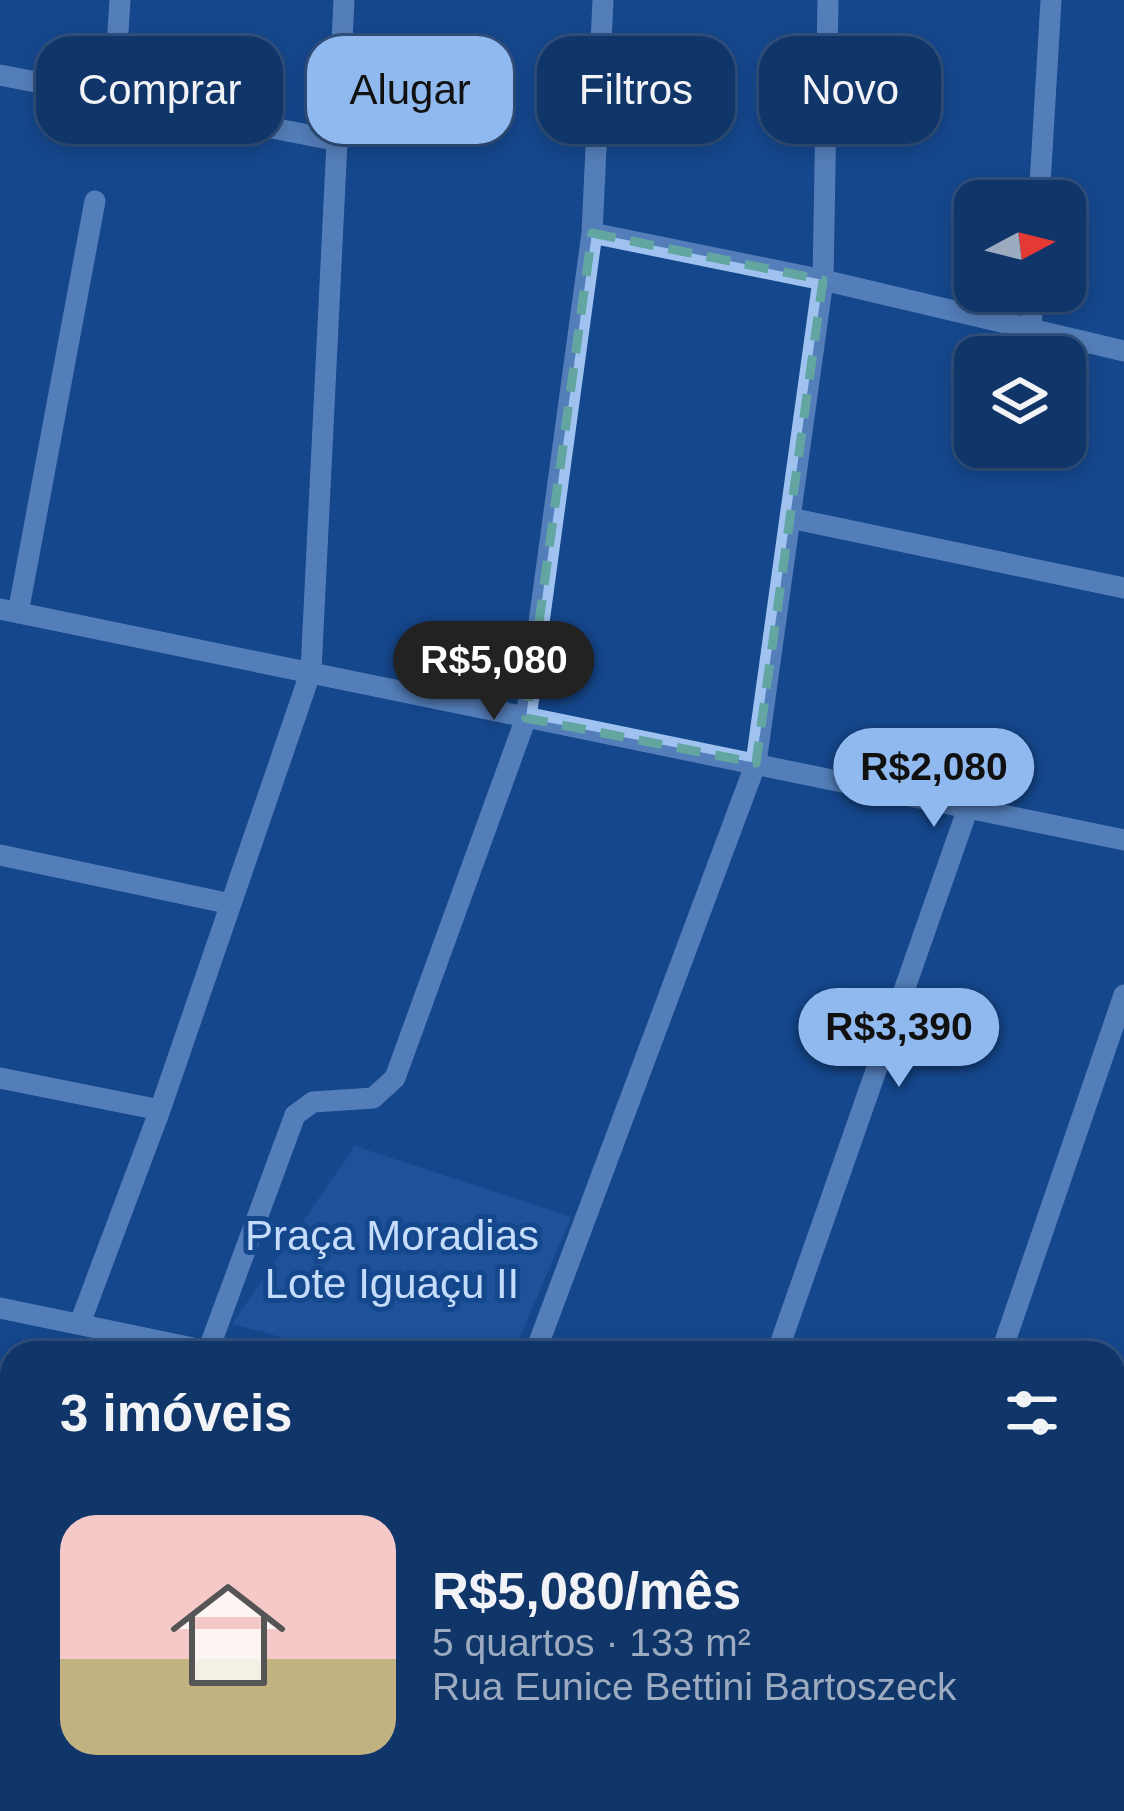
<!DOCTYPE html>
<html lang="pt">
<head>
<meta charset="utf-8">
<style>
	:root { --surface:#103569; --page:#193d6f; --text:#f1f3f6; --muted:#9cabc0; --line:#30507d; --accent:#90b9f0 }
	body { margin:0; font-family:Arial,sans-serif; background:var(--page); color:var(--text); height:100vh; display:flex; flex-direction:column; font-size:45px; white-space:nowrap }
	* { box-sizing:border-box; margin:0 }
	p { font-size:39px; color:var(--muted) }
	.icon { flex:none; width:66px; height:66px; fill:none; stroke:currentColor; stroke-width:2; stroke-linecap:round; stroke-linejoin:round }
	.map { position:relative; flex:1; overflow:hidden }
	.drawer { position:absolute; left:0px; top:1341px; width:1125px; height:471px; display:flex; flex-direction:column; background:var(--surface); border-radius:36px 36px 0 0; box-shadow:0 6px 18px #0003,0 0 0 3px var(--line) }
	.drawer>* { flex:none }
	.hud { position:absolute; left:36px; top:36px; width:1053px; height:108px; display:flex; gap:24px }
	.needle { width:78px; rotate:83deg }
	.controls { position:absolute; left:954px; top:180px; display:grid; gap:24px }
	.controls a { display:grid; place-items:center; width:132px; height:132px; border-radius:24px; background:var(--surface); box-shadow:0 6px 18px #0003,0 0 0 3px var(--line); font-size:60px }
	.price { position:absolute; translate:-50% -102px; padding:0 27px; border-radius:42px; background:var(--accent); color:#111; font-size:39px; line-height:78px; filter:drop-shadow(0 3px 6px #0008) }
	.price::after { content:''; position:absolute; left:50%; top:72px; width:36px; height:27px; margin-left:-18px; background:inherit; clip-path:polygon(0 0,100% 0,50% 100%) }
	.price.on { background:#222; color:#fff }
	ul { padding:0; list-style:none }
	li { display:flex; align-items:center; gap:36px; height:300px; padding:0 60px }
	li+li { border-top:3px solid var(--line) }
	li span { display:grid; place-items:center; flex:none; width:336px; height:240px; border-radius:36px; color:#555 }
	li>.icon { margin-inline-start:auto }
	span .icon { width:144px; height:144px; fill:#fffc; stroke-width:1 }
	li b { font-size:51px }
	h2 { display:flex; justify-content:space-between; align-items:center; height:144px; padding:0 60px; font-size:51px }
	.pill { padding:0 42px; border-radius:36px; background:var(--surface); box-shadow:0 6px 18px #0003,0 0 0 3px var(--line); font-size:42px; line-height:108px }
	.pill.on { background:var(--accent); color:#111 }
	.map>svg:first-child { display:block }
	.green { fill:#2761ab }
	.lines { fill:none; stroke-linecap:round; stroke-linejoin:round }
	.stream { stroke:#91bdf2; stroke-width:9 }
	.building { fill:#3d71b5 }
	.minor { stroke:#9fc2f0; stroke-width:21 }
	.marked { fill:none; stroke:#63a6a1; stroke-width:9; stroke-dasharray:24 15; stroke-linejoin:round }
	.labels { text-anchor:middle; stroke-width:10; stroke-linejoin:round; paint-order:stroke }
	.park-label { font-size:42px; fill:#c5ddfb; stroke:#15478c }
</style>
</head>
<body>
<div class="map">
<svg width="1124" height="1811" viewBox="0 0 1124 1811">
	<rect width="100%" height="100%" fill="#15478c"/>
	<path class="green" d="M355,1146L571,1217L513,1353H343L232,1324Z"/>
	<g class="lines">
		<path class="stream" d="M0,1803L56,1811"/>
	</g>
	<path class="building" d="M0,1430L12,1433V1528L0,1526Z"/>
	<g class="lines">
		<path class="minor" d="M0,75L339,141
			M114,96L120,0
			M1039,201L1051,0
			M592,233L823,280L1124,351
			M1031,329L1033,291
			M790,518L1124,588
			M0,609L1124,840
			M18,613L95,201
			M0,855L231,904
			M0,1078L160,1110
			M0,1308L217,1353
			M80,1323L160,1110L311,671L344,0
			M208,1351L295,1115L313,1102L373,1098L395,1078L526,718L592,233L603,0
			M535,1353L756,763L823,280L828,0
			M777,1353L968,808
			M1001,1353L1124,995
			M1113,1538L1124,1540
			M1113,1664L1124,1628
			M0,1746L12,1748
			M311,1800L368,1811
			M620,1811L624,1800
			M834,1811L838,1800
			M1069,1811L1072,1800"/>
	</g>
	<path d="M0 0H1124V1811H0ZM592,233L823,280L756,763L526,718Z" fill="#15478c" fill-opacity=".55" fill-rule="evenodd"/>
	<path class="marked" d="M592,233L823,280L756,763L526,718Z"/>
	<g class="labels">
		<g class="park-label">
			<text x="392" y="1250">Praça Moradias<tspan x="392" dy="48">Lote Iguaçu II</tspan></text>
		</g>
	</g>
</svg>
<div class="controls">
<a><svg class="needle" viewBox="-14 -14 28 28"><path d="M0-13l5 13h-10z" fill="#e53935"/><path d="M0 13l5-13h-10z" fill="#9cabc0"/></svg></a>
<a><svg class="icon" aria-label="layers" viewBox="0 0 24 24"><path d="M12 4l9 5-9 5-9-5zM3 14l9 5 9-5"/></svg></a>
</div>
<b class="price on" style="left:494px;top:723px">R$5,080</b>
<b class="price" style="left:934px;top:830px">R$2,080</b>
<b class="price" style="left:899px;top:1090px">R$3,390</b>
<div class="hud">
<a class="pill">Comprar</a>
<a class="pill on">Alugar</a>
<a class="pill">Filtros</a>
<a class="pill">Novo</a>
</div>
<section class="drawer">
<h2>3 imóveis<svg class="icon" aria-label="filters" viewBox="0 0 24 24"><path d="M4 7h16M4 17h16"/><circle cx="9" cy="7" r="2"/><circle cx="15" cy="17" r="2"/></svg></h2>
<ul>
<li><span style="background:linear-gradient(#f6c9c9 60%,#c2b280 0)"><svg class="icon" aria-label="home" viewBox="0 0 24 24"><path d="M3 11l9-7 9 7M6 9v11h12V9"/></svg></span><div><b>R$5,080/mês</b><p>5 quartos · 133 m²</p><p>Rua Eunice Bettini Bartoszeck</p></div></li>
</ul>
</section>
</div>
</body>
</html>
